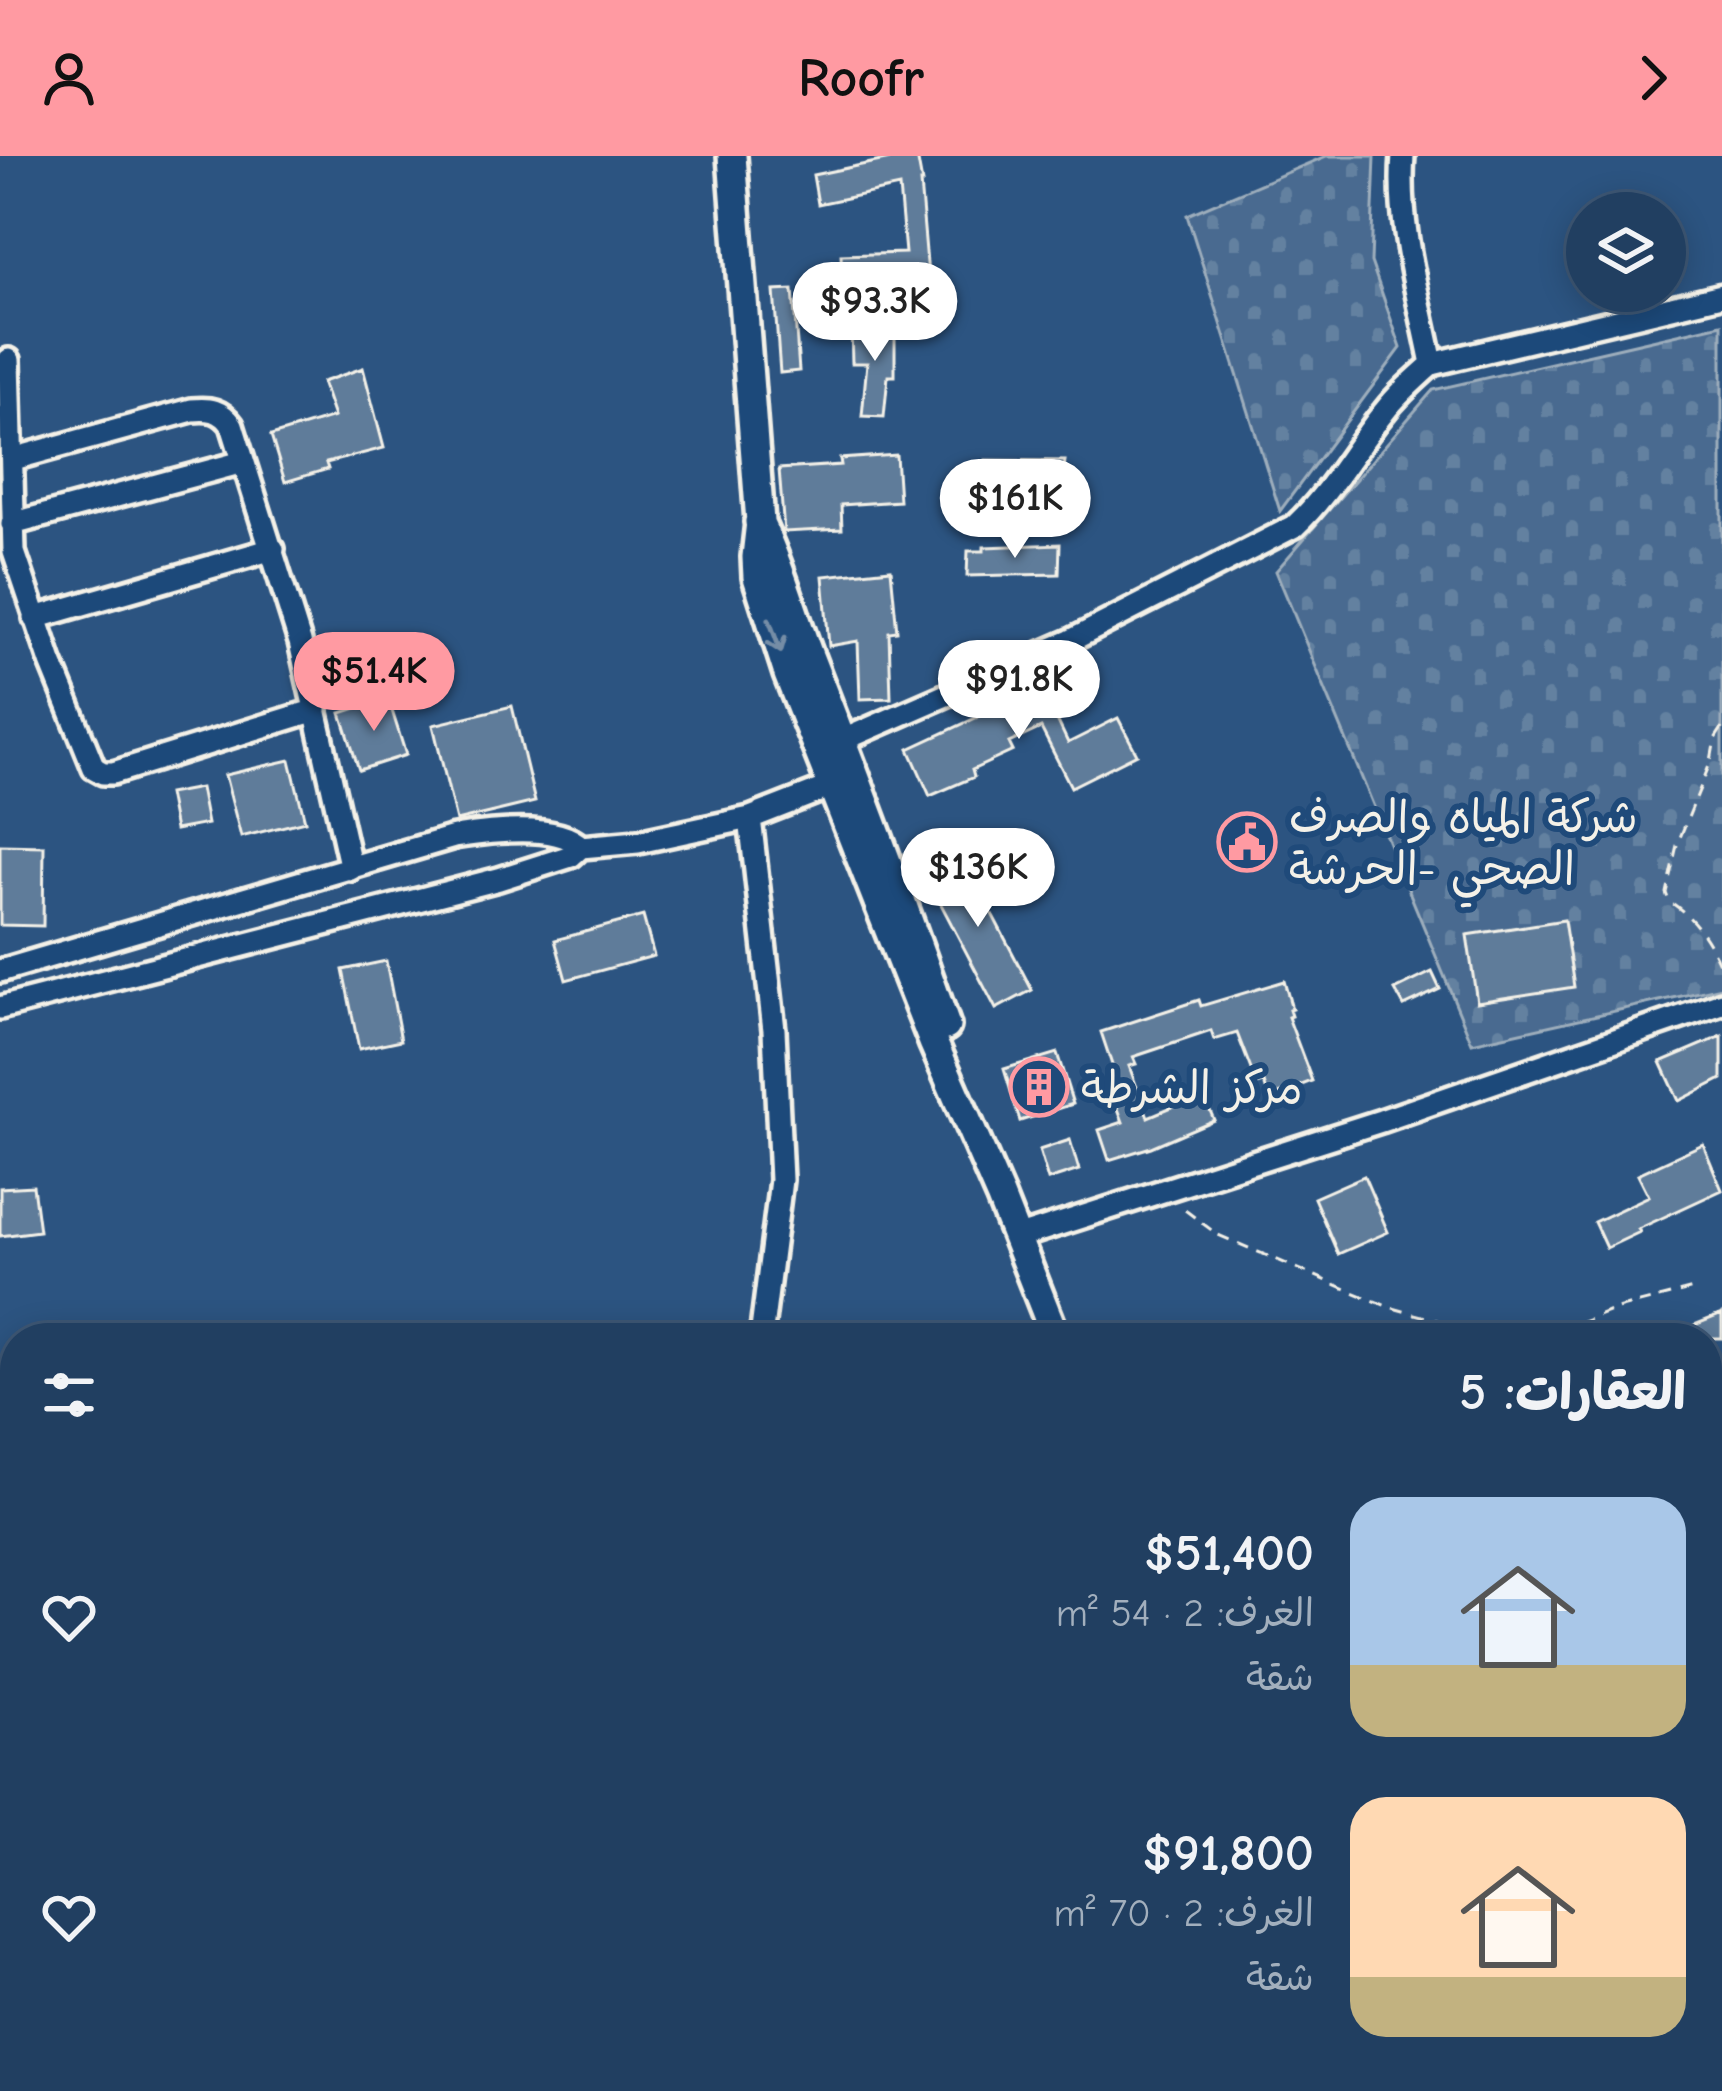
<!DOCTYPE html>
<html lang="ar">
<head>
<meta charset="utf-8">
<style>
	:root { --surface:#213f61; --page:#294667; --text:#f1f3f6; --muted:#a2afbd; --line:#3e5876; --accent:#ff9aa2 }
	body { margin:0; font-family:"Comic Neue","Playpen Sans Arabic",sans-serif; background:var(--page); color:var(--text); direction:rtl; height:100vh; display:flex; flex-direction:column; font-size:45px; white-space:nowrap }
	* { box-sizing:border-box; margin:0 }
	p { font-size:39px; color:var(--muted) }
	.icon { flex:none; width:66px; height:66px; fill:none; stroke:currentColor; stroke-width:2; stroke-linecap:round; stroke-linejoin:round }
	.map { position:relative; flex:1; overflow:hidden; direction:ltr }
	.side { position:absolute; left:0px; top:1167px; width:1722px; height:768px; display:flex; flex-direction:column; background:var(--surface); border-radius:48px 48px 0 0; box-shadow:0 6px 30px #0003,0 0 0 3px var(--line); direction:rtl }
	.side>* { flex:none }
	.controls { position:absolute; left:1566px; top:36px; display:grid; gap:24px }
	.controls a { display:grid; place-items:center; width:120px; height:120px; border-radius:50%; background:var(--surface); box-shadow:0 6px 30px #0003,0 0 0 3px var(--line); font-size:60px }
	.price { position:absolute; translate:-50% -102px; padding:0 27px; border-radius:42px; background:#fff; color:#222; font-size:39px; line-height:78px; filter:drop-shadow(0 3px 6px #0008) }
	.price::after { content:''; position:absolute; left:50%; top:72px; width:36px; height:27px; margin-left:-18px; background:inherit; clip-path:polygon(0 0,100% 0,50% 100%) }
	.price.current { background:var(--accent); color:#111 }
	ul { padding:0; list-style:none }
	li { display:flex; align-items:center; gap:36px; height:300px; padding:0 36px }
	li span { display:grid; place-items:center; flex:none; width:336px; height:240px; border-radius:36px; color:#555 }
	li>.icon { margin-inline-start:auto }
	span .icon { width:144px; height:144px; fill:#fffc; stroke-width:1 }
	li b { font-size:51px }
	h2 { display:flex; justify-content:space-between; align-items:center; height:144px; padding:0 36px; font-size:51px }
	header { display:flex; justify-content:space-between; align-items:center; height:156px; padding:0 36px; background:var(--accent); color:#111; font-size:54px; font-weight:800 }
	.map>svg:first-child { display:block }
	.cemetery { fill:url(#cemetery-stones); stroke:#9eaebc; stroke-width:3 }
	.building { fill:#5e7b9a; stroke:#f4f1e8; stroke-width:3 }
	.lines { fill:none; stroke-linecap:round; stroke-linejoin:round }
	.minor-casing { stroke:#f4f1e8; stroke-width:30 }
	.major-casing { stroke:#f4f1e8; stroke-width:36 }
	.path { stroke:#f4f1e8; stroke-width:3; stroke-dasharray:12 9; stroke-linecap:butt }
	.minor { stroke:#1f4a7a; stroke-width:21 }
	.major { stroke:#1f4a7a; stroke-width:27 }
	.oneway { stroke:#748da6 }
	.labels { text-anchor:middle; stroke-width:12; stroke-linejoin:round; paint-order:stroke }
	.poi-label { font-size:45px; fill:#f4f1e8; stroke:#1f4a7a; text-anchor:start }
</style>
</head>
<body>
<header><svg class="icon" aria-label="forward" viewBox="0 0 24 24"><path d="M9 5l7 7-7 7"/></svg>Roofr<svg class="icon" aria-label="person" viewBox="0 0 24 24"><circle cx="12" cy="8" r="4"/><path d="M4 21q1-7 8-7t8 7"/></svg></header>
<div class="map">
<svg width="1722" height="1935" viewBox="0 0 1722 1935">
	<defs>
		<pattern id="cemetery-stones" width="16" height="16" patternUnits="userSpaceOnUse" patternTransform="scale(3)"><rect width="16" height="16" fill="#496b90"/><path d="M2 7V4a2 2 0 0 1 4 0v3zM10 15v-3a2 2 0 0 1 4 0v3z" fill="#6481a0"/></pattern>
	</defs>
	<rect width="100%" height="100%" fill="#2c5481"/>
	<filter id="ink" filterUnits="userSpaceOnUse"><feTurbulence type="fractalNoise" baseFrequency=".00833" numOctaves="2"/><feDisplacementMap in="SourceGraphic" scale="24" xChannelSelector="R" yChannelSelector="G"/><feConvolveMatrix kernelMatrix="1 2 1 2 8 2 1 2 1" color-interpolation-filters="sRGB"/></filter>
	<g filter="url(#ink)">
		<path class="cemetery" d="M1326,0H1375L1371,106L1401,192L1280,355L1187,59Z
			M1722,168V831L1472,887L1276,415L1433,234Z"/>
		<path class="building" d="M905,0H917L922,27H920L928,119L842,121L841,99L905,97L899,31L818,48L813,19Z
			M793,134L799,215L780,217L774,135Z
			M895,170V220H888L884,261L862,260L867,207H852L851,171Z
			M363,212L384,292L326,307L328,313L285,326L271,280L334,261L322,226Z
			M896,299L899,345L841,349L842,373L784,376L779,313L841,309L840,303Z
			M986,304L1065,305L1062,332H986Z
			M1060,388L1059,418L967,420L968,395H984V391Z
			M891,413L897,475L889,476L891,542L860,543L858,485L829,490L823,420Z
			M1066,520L1075,537L1050,549L1068,587L1118,562L1137,598L1071,631L1041,572L1009,587L1013,595L972,614L974,621L930,640L909,593Z
			M388,542L406,599L359,614L341,557Z
			M512,550L535,646L456,665L433,569Z
			M290,604L305,665L241,681L225,619Z
			M200,632L207,668L175,674L168,638Z
			M0,689L44,690L43,770L0,769Z
			M959,695L1032,834L996,853L923,714Z
			M643,760L654,800L566,824L555,784Z
			M1564,764L1574,831L1477,846L1467,779Z
			M386,805L401,884L359,893L343,814Z
			M1432,816L1440,833L1404,850L1395,834Z
			M1284,825L1292,853L1289,854L1291,860L1288,861L1312,925L1269,942L1264,927L1257,929L1237,877L1214,884L1211,875L1133,901L1136,908L1129,910L1148,961L1203,938L1214,964L1151,991L1109,1004L1099,974L1123,966L1110,931L1118,927L1101,876L1199,844L1201,850Z
			M1722,880V923L1679,945L1661,906Z
			M1057,897L1073,948L1020,965L1004,913Z
			M1070,984L1079,1014L1048,1024L1039,994Z
			M1703,988L1722,1034L1638,1073L1640,1076L1606,1092L1594,1066L1649,1040L1638,1018Z
			M1364,1020L1388,1076L1338,1098L1314,1042Z
			M33,1030L39,1075L0,1080V1032Z
			M1722,1158V1182H1664V1181Z"/>
		<g class="lines">
			<g class="minor-casing">
				<path id="minor" d="M1403,0C1397,69 1419,141 1432,208
					M9,204L14,396L51,506L94,612L103,617H113L316,554
					M13,303L192,254C210,252 221,254 232,269L300,486L351,713
					M12,368L243,306
					M35,462L273,393
					M843,584L1070,485L1295,370C1331,336 1353,294 1384,256C1398,238 1415,223 1432,208L1722,139
					M750,662L774,874L781,1024L761,1182
					M0,815L454,681C486,676 557,666 581,691
					M0,852L499,723L571,700L581,691L638,686L750,662L842,626
					M1016,1082L1381,965L1722,847
					M1707,1285L1722,1323
					M1707,1384L1722,1379
					M407,1920L417,1930L445,1935
					M152,1935L154,1920
					M643,1935L645,1920
					M914,1935L917,1920"/>
			</g>
			<g class="major-casing">
				<path id="major" d="M732,0L760,366L756,401L757,421L788,518L933,886L1000,1040L1056,1182
					M759,366C781,411 793,459 811,505C858,626 903,747 946,870
					M1344,1920L1350,1935"/>
			</g>
			<path class="path" d="M1722,572L1715,583L1711,605L1677,689L1666,737L1669,745C1695,762 1710,785 1722,814
				M1185,1054L1218,1079L1389,1151L1455,1169L1546,1175L1578,1168L1613,1154L1693,1133"/>
			<use href="#minor" class="minor"/>
			<use href="#major" class="major"/>
		</g>
		<defs><path id="oneway-shaft" d="M-6 0H5M1.5-3L5.5 0L1.5 3" fill="none" stroke-width="1.6" stroke-linecap="round" stroke-linejoin="round" transform="scale(3)"/></defs>
		<use class="oneway" href="#oneway-shaft" transform="translate(775 480) rotate(70)"/>
	</g>
	<defs>
		<g id="civic-ring" transform="scale(3)"><circle r="9.5" fill="#1f4a7a" stroke="#ff9aa2" stroke-width="1.5"/><path d="M-.6-6.5H3V-4.5H.6V-3L4-1V1h2V6H-6V1h2V-1L-.6-3ZM-1.2 2.5V6h2.4V2.5Z" fill="#ff9aa2"/></g>
		<g id="building-ring" transform="scale(3)"><circle r="9.5" fill="#1f4a7a" stroke="#ff9aa2" stroke-width="1.5"/><path d="M-4-6H4V6H1V3H-1V6H-4ZM-2.5-4.3h1.7v1.8h-1.7ZM.8-4.3h1.7v1.8H.8ZM-2.5-1h1.7V.8h-1.7ZM.8-1h1.7V.8H.8Z" fill="#ff9aa2"/></g>
	</defs>
	<g fill-rule="evenodd">
		<use href="#civic-ring" x="1247" y="686"/>
		<use href="#building-ring" x="1039" y="931"/>
	</g>
	<g class="labels">
		<g class="poi-label">
			<text x="1289" y="676">شركة المياه والصرف<tspan x="1289" dy="52">الصحي -الحرشة</tspan></text>
			<text x="1081" y="947">مركز الشرطة</text>
		</g>
	</g>
</svg>
<div class="controls">
<a><svg class="icon" aria-label="layers" viewBox="0 0 24 24"><path d="M12 4l9 5-9 5-9-5zM3 14l9 5 9-5"/></svg></a>
</div>
<b class="price" style="left:875px;top:208px">$93.3K</b>
<b class="price" style="left:1015px;top:405px">$161K</b>
<b class="price current" style="left:374px;top:578px">$51.4K</b>
<b class="price" style="left:1019px;top:586px">$91.8K</b>
<b class="price" style="left:978px;top:774px">$136K</b>
<section class="side">
<h2>العقارات: 5<svg class="icon" aria-label="filters" viewBox="0 0 24 24"><path d="M4 7h16M4 17h16"/><circle cx="9" cy="7" r="2"/><circle cx="15" cy="17" r="2"/></svg></h2>
<ul>
<li><span style="background:linear-gradient(#a9c7e8 70%,#c2b280 0)"><svg class="icon" aria-label="home" viewBox="0 0 24 24"><path d="M3 11l9-7 9 7M6 9v11h12V9"/></svg></span><div><b>$51,400</b><p>الغرف: 2 · 54 m²</p><p>شقة</p></div><svg class="icon" aria-label="heart" viewBox="0 0 24 24"><path d="M12 20l-8-8c-3-5 5-10 8-4 3-6 11-1 8 4z"/></svg></li>
<li><span style="background:linear-gradient(#ffd9b3 75%,#c2b280 0)"><svg class="icon" aria-label="home" viewBox="0 0 24 24"><path d="M3 11l9-7 9 7M6 9v11h12V9"/></svg></span><div><b>$91,800</b><p>الغرف: 2 · 70 m²</p><p>شقة</p></div><svg class="icon" aria-label="heart" viewBox="0 0 24 24"><path d="M12 20l-8-8c-3-5 5-10 8-4 3-6 11-1 8 4z"/></svg></li>
</ul>
</section>
</div>
</body>
</html>
